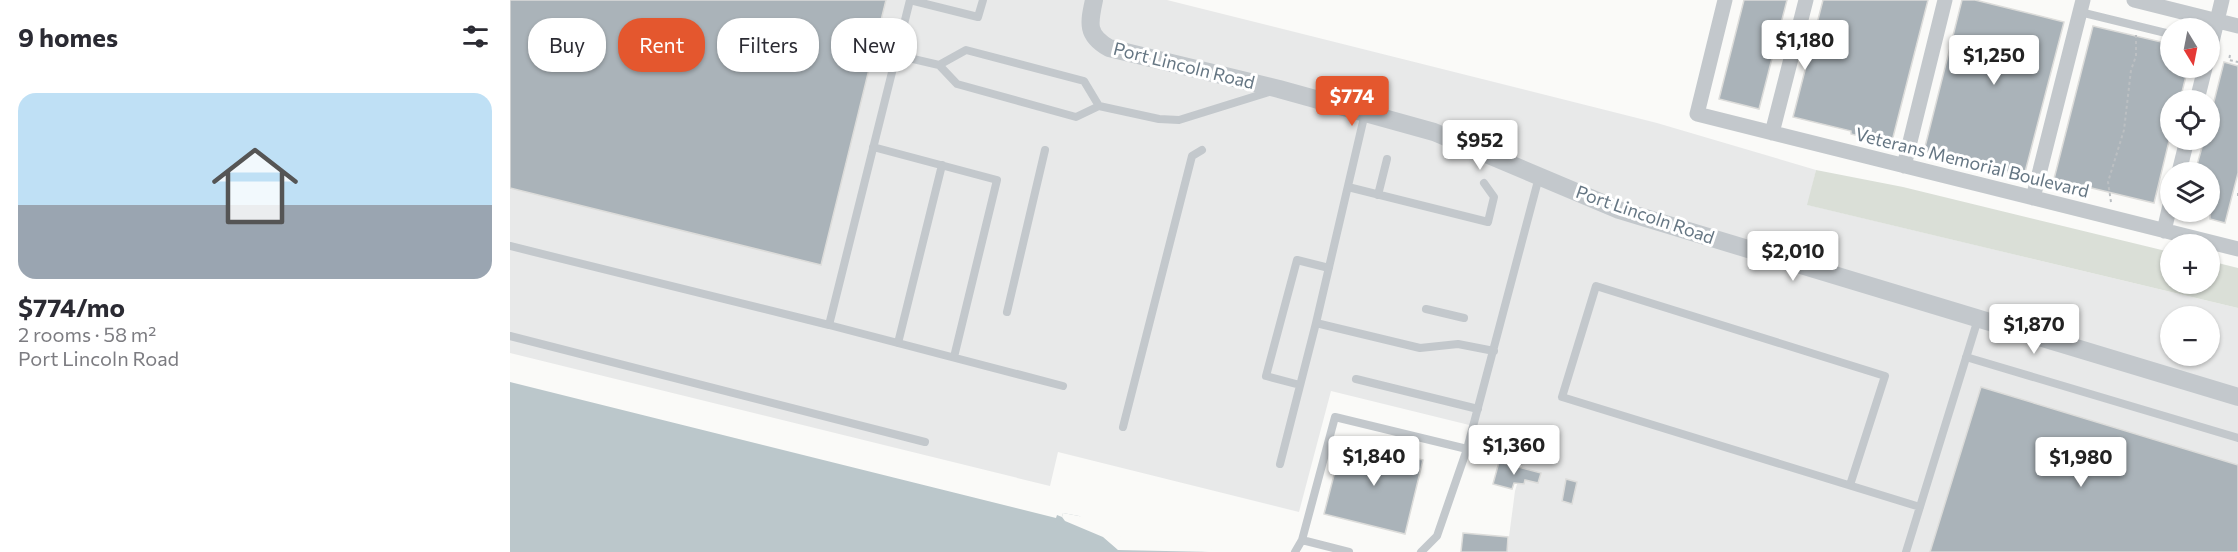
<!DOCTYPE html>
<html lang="en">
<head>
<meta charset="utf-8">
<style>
	:root { --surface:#fff; --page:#f2f2f3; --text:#2b2b33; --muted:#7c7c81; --accent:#e4572e }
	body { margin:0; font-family:Commissioner,sans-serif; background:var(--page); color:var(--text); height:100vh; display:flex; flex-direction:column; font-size:22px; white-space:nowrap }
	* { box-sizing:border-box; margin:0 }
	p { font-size:20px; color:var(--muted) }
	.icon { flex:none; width:33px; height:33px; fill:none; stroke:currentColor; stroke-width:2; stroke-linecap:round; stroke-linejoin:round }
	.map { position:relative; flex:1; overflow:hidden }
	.panel { display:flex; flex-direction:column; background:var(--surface); width:510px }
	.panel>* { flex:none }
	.guide { position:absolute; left:18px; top:18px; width:570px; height:54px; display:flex; gap:12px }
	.needle { width:39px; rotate:170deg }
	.fabs { position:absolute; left:1650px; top:18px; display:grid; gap:12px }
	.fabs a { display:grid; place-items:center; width:60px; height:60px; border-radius:50%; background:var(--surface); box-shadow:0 2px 4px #0004; font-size:30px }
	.price { position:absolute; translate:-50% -51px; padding:0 14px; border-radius:6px; background:#fff; color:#222; font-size:20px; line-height:39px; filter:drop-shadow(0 2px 3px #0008) }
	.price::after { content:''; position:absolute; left:50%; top:36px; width:18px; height:14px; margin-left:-9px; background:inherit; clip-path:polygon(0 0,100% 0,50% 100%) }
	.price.selected { background:var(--accent); color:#fff }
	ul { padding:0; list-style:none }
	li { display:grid; align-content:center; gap:12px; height:318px; padding:0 18px }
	li span { display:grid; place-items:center; height:186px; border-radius:18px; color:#555 }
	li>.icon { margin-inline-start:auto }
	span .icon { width:108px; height:108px; fill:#fffc; stroke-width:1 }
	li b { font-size:26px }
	h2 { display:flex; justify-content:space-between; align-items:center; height:72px; padding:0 18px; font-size:26px }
	.chip { padding:0 21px; border-radius:24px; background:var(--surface); box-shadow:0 2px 4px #0004; font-size:21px; line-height:54px }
	.chip.selected { background:var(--accent); color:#fff }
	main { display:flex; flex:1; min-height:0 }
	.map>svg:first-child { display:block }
	.built { fill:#e8e9e9; fill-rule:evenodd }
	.green { fill:#dadfd7 }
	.water { fill:#bbc7cb }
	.pier { fill:#fafaf8 }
	.building { fill:#aab3b9; stroke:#dcdcda; stroke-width:1.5 }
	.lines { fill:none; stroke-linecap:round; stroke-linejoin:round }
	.path { stroke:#bbbfc2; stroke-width:2; stroke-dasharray:3 3; stroke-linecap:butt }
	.service { stroke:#c3c8cc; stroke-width:8 }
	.minor { stroke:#c3c8cc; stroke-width:15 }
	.tertiary { stroke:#c3c8cc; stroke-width:18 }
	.labels { text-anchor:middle; stroke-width:6; stroke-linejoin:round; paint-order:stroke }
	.street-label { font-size:18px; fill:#657683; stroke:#fff }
</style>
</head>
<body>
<main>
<section class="panel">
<h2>9 homes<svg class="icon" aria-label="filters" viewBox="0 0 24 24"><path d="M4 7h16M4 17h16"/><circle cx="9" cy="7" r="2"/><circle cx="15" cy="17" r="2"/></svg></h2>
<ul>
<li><span style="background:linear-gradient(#bfe0f5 60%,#9aa5b1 0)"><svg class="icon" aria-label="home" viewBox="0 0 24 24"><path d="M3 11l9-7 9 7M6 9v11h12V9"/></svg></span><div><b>$774/mo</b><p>2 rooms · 58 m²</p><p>Port Lincoln Road</p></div></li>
</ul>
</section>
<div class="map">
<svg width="1728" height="552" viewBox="0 0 1728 552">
	<rect width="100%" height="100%" fill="#fafaf8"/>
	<path class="built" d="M0,0H657L1147,123L1306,170L1298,205L1728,308V552H997L1005,491L1012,467L1002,446L1004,436L821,391L789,512L548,452L540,486L0,353ZM1660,316H1700V356H1660Z"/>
	<path class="green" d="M1306,170L1393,187L1660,252V284H1700V261L1728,268V308L1297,205Z"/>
	<path class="water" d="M0,382L546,518L547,515L552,517L553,513L569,516L607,539L700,552H0Z"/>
	<path class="pier" d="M553,513L569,516L586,522L608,536L690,547L701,549L703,552L608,550L593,537L555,521L552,517Z"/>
	<path class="building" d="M0,0H376L311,265L0,188Z
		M1234,0H1277L1249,109L1209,99Z
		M1313,0H1418L1381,145L1341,134V131L1283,117Z
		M1452,0H1465L1554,22L1514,176L1414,151Z
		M1583,26L1660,44V68H1678L1670,100H1660V137L1644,203L1544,179Z
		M1714,62L1728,66V173L1715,223L1700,219V172H1685L1694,140H1700V117Z
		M1471,387L1728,465V552H1420Z
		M833,440L913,460L895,534L814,514Z
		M989,462L1031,473L1028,483L1015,480L1014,484L1004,483L1002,489L983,484Z
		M1056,479L1067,482L1062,504L1052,501Z
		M953,533L998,537L997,552H951Z"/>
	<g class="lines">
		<path class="path" d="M1720,55L1719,60L1728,62
			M1728,193V196
			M1601,202L1598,182L1614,130L1621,70L1626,56V35"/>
		<path class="service" d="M400,0L468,17L473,0
			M1570,12L1660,34
			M386,55L429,65L447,84L566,117L589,106L649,119L669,120L762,91
			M429,65L456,50L574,81L589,106
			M855,113L806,323L910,348L948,344L984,351
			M363,147L487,180L444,357
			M838,187L978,222L984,197L974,183
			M868,195L877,159
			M0,246L319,325L400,0
			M916,309L954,318
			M497,312L535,150
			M319,325L553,386
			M0,336L415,442
			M388,343L432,165
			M1456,357L1728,438
			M846,379L968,409
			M790,385L756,376L787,260L819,268
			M613,427L682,156L692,150
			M770,464L806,323
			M1340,485L1375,376L1086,286L1052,397L1410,507
			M792,540L839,552
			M785,552L792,540L825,417L957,449
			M911,552L927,536L957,449L1029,177
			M1396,552L1468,319"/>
		<path class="minor" d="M1215,0L1187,114L1728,249
			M1624,0L1728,26
			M1700,50L1712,0
			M1687,100L1695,68
			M1262,133L1296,0
			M1394,166L1435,0
			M1669,172L1677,140
			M1523,198L1573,0
			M1654,231L1660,205"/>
		<path class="tertiary" d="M584,0C579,23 576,35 599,48L769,89L924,132L1109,210L1728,397"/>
	</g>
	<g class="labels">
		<g class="street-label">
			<text transform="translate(674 66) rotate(14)" y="6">Port Lincoln Road</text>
			<text transform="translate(1462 163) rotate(14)" y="6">Veterans Memorial Boulevard</text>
			<text transform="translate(1135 215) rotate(19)" y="6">Port Lincoln Road</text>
		</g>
	</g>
</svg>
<div class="fabs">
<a><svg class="needle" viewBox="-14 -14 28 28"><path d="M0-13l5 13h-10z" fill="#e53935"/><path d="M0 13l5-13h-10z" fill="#7c7c81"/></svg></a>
<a><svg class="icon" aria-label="locate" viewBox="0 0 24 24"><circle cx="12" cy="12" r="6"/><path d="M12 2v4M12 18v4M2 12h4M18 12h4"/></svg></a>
<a><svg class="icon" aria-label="layers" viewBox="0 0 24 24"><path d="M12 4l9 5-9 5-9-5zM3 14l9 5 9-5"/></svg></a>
<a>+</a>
<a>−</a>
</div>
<b class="price" style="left:1295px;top:71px">$1,180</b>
<b class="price" style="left:1484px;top:86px">$1,250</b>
<b class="price selected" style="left:842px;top:127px">$774</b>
<b class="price" style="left:970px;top:171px">$952</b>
<b class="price" style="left:1283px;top:282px">$2,010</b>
<b class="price" style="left:1524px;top:355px">$1,870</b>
<b class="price" style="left:1004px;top:476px">$1,360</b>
<b class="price" style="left:864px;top:487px">$1,840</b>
<b class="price" style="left:1571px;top:488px">$1,980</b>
<div class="guide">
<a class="chip">Buy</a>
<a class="chip selected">Rent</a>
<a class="chip">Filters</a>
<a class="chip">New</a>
</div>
</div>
</main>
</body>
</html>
